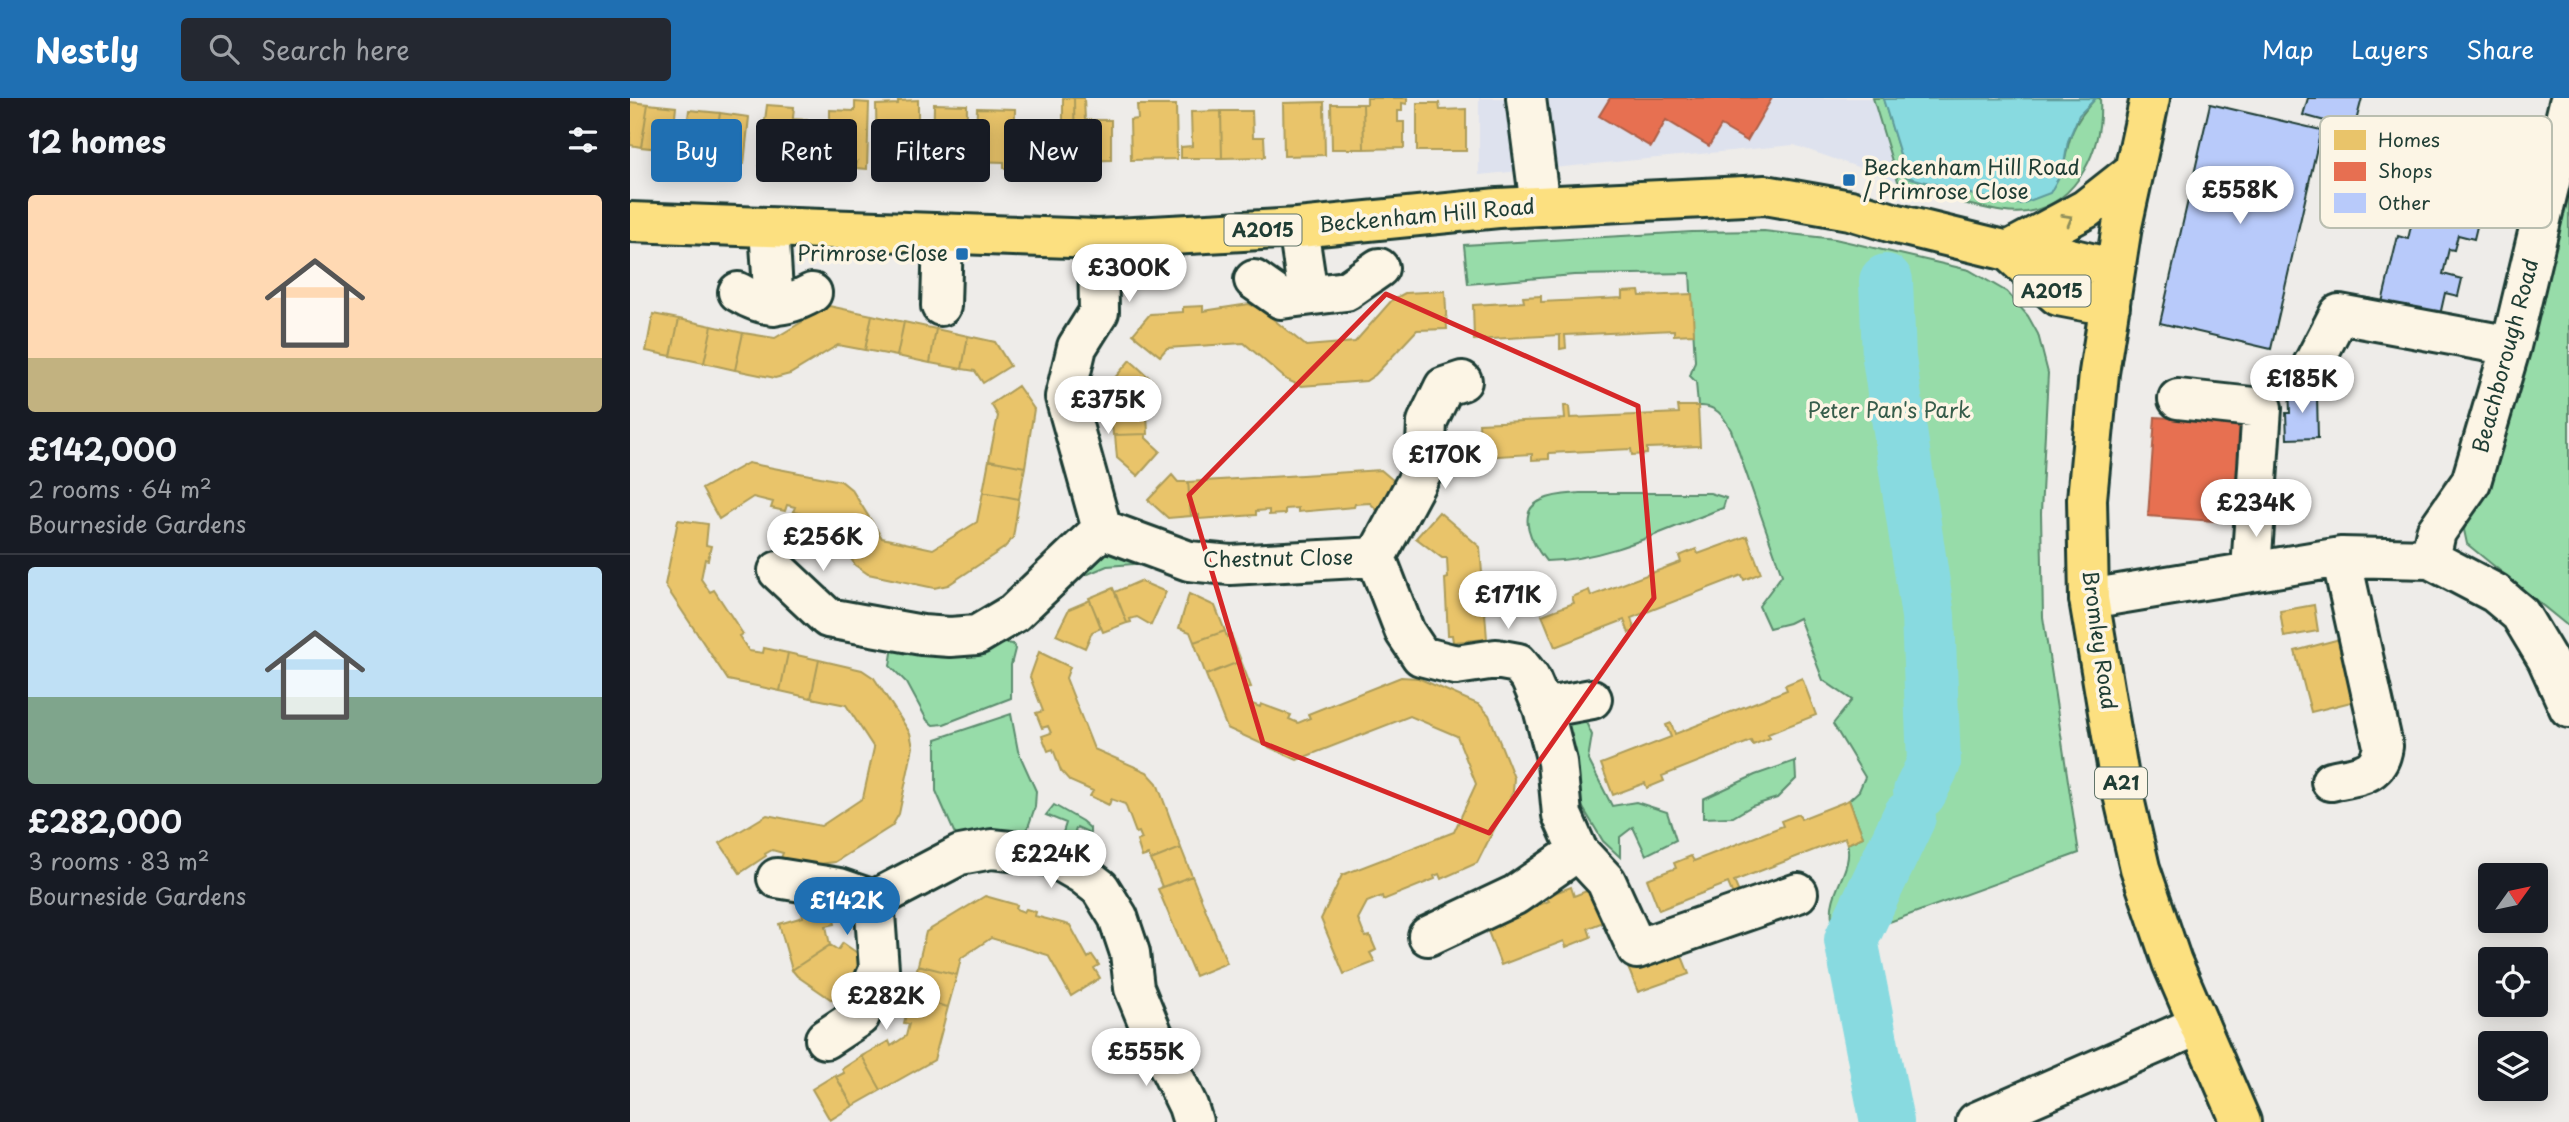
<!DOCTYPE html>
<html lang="en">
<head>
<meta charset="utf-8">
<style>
	:root { --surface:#171b24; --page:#242831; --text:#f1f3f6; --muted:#9ea1a6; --line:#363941; --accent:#1f6fb2 }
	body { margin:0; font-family:"Playpen Sans",sans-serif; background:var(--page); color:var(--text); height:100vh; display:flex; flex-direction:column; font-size:26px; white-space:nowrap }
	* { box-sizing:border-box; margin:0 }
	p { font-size:23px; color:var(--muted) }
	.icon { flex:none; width:38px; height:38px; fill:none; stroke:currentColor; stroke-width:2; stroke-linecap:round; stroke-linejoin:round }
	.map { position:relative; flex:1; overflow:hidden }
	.side { display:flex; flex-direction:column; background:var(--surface); width:630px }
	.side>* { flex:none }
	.guide { position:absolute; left:21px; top:21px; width:665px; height:63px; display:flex; gap:14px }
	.needle { width:46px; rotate:57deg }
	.fabs { position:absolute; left:1848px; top:765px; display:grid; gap:14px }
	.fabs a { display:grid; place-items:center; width:70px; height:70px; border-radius:7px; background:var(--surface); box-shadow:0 4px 18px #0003; font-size:35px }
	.price { position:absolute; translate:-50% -60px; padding:0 16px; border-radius:24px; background:#fff; color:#222; font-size:23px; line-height:46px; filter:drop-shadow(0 2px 4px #0008) }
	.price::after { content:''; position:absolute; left:50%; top:42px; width:21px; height:16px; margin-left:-10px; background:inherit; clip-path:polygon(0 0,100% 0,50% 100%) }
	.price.on { background:var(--accent); color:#fff }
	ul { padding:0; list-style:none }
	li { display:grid; align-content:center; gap:14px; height:371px; padding:0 28px }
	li+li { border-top:2px solid var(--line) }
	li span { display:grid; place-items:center; height:217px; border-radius:7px; color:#555 }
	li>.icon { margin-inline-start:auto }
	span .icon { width:126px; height:126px; fill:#fffc; stroke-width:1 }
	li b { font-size:30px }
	h2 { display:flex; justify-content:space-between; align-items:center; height:84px; padding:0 28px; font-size:30px }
	.tag { padding:0 24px; border-radius:7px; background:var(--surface); box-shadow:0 4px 18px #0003; font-size:24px; line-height:63px }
	.tag.on { background:var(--accent); color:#fff }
	header { display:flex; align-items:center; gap:42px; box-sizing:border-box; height:98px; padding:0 35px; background:var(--accent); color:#fff }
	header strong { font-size:33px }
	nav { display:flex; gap:38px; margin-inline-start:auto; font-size:24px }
	.search { width:490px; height:63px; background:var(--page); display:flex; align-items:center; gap:18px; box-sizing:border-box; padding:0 24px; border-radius:7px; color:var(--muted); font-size:26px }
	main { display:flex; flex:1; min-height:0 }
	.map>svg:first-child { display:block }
	.built { fill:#dee2ee }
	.green { fill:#97dca9; stroke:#5b8c6e; stroke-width:2 }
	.water { fill:#88dae0; stroke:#5e9b9b; stroke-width:2 }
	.homes { fill:#e9c46a; stroke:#ac9c5a; stroke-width:2 }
	.shops { fill:#e76f51; stroke:#ab6048; stroke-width:2 }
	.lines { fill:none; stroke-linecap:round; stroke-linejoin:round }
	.river { stroke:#88dae0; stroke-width:54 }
	.building { fill:#b8cafa; stroke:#1f3d34; stroke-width:2 }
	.minor-casing { stroke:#1f3d34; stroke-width:44 }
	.major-casing { stroke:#1f3d34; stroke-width:44 }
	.minor { stroke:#fcf5e5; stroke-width:38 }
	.major { stroke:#fce080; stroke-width:38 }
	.oneway { stroke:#8e8e5a }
	.marked { fill:none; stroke:#d62828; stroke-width:5; stroke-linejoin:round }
	.poi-dot { fill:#1f6fb2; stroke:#fcf5e5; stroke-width:2.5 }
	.labels { text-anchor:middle; stroke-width:7; stroke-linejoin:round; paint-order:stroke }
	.shield { fill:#fcf5e5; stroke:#617469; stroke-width:2 }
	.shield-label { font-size:19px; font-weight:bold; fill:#1f3d34 }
	.poi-label { font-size:21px; fill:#1f3d34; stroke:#fcf5e5; text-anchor:start }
	.street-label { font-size:21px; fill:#1f3d34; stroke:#fcf5e5 }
	.park-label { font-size:21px; fill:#375d4b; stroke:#fcf5e5 }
	.key { fill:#fcf5e5; stroke:#babeb0; stroke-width:2 }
	.key-label { font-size:19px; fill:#1f3d34 }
</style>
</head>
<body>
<header>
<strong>Nestly</strong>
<div class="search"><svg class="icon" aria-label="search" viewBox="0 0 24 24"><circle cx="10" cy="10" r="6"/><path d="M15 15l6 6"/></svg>Search here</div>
<nav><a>Map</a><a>Layers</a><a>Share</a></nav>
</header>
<main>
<section class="side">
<h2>12 homes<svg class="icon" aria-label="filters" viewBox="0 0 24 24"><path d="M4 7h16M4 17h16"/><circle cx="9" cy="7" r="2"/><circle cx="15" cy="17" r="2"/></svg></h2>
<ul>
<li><span style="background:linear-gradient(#ffd9b3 75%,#c2b280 0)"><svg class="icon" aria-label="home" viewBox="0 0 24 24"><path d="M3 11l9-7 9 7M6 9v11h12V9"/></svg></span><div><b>£142,000</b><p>2 rooms · 64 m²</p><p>Bourneside Gardens</p></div></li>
<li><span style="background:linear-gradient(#bfe0f5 60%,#7fa58c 0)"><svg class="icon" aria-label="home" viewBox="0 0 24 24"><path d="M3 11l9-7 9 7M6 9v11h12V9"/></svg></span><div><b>£282,000</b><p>3 rooms · 83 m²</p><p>Bourneside Gardens</p></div></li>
</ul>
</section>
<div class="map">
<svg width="1939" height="1024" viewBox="0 0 1939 1024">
	<rect width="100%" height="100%" fill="#eeece9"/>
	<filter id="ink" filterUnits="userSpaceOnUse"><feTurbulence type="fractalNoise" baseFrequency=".0143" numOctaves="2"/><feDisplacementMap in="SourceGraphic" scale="14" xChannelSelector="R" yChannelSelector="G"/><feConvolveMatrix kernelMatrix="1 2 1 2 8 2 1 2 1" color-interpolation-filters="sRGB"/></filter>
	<g filter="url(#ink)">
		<path class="built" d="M849,0H1243L1268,83L1164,47L849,77Z"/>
		<path class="green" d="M1243,0H1253L1277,79L1311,88L1305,99L1268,83Z
			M1466,0H1470C1473,48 1450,105 1397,114C1375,117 1352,109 1332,105L1328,93L1360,101L1433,72C1439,39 1442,25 1466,0Z
			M1939,61V529L1837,446L1834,432Z
			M1134,133L1205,141L1339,172L1377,194L1398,218L1408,236L1418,275L1411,415L1413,519L1449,755L1210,842C1207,836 1202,828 1202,821C1198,793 1224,771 1217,746L1233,739L1219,702L1229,693L1235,679L1203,626L1222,602L1193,582L1169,520L1159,525L1139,530L1129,508L1152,477L1101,332C1093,317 1086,307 1068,308L1066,284L1060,278L1065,263L1060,175L944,177L838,186L834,147L1062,134Z
			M950,395H1080L1096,400L1093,410C1036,431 978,462 916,463C903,447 884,414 912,402C924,396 938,396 950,395Z
			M477,451L517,465L477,468L458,476L451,470Z
			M374,545L383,546L385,551L381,567V600L314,626L303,627L297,622L277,585L260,568L263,548L355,554Z
			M381,616L388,653L406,693L405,709L396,735H365L328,743L306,693V641Z
			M952,616L962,637L958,661L982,708L1006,704L1037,714L1046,742L1016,757L1003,729L990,739V759L973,743L941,690L934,620Z
			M1165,663L1166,681L1147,700L1122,708L1103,719L1073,720V701L1125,677Z
			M424,707L452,723L460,730V735L447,729L437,750L429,747L436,725L416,717Z"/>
		<path class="water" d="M1466,0L1449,17L1438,43L1433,72L1420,95L1391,106L1360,101L1277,79L1253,1Z"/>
		<path class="homes" d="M433,0H444L445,63H409V54H404V35H409L408,23H433Z
			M444,0H454L455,22H481V62L445,63Z
			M737,0H777V6L772,5V13H768V24H774V50L734,51L733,6H737Z
			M288,2V25L282,26V43L296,42L297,63L281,64V70H270V64H247L246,7L268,6V3Z
			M0,4L18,6L11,49L0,47Z
			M225,4L239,5L237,71L226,70L227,64L221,69H213L211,64L194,65V43L200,44V12L225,13Z
			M694,4L695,57L654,58L653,5Z
			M787,5H809L810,12L836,11V53H787Z
			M18,6L46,9L41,58L29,57L30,51L11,49Z
			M304,6L337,7L336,71H324V62H303Z
			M701,6H733L734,51H702Z
			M137,7L164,9L159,63H155L150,68L144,67L140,61L139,68L129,67Z
			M507,7H546L547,61L501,62L500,22L508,21Z
			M347,10L385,11L384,70H374V64L341,63V40H346Z
			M59,12L90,15L84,56L65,54L64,61L53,59Z
			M591,13L592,60H551V49L562,48L561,14Z
			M591,13H622L623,39H634L635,59L592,60Z
			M90,15L119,19L114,66L103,65L104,58L84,56Z
			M163,21L193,23L189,72H182V65L174,69H168L164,63H159Z
			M815,193L817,231L787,232L745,277L736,283L671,288L657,282L614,245L537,250L530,258L503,236L520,216L553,214V209L573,208V213L619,206L632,212L676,248L725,244L762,202L775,195Z
			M1009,193L1010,198L1062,196L1064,236L1044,237V232L935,237L936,250L930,251V237L844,242L843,207L894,204L893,199L911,198V204L992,200V194Z
			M199,208L242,217L235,252L208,247L160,276L145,280L105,272L113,235L145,240Z
			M23,216L49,221L41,258L16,253Z
			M242,217L274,224L267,258L235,252Z
			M49,221L82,228L74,265L41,258Z
			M274,224L306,231L300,265L267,258Z
			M82,228L113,235L105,272L74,265Z
			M306,231L338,238L332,271L300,265Z
			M338,238L365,244L380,268L353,285L345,273L332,271Z
			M500,262L524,284L516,293L518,336L483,337L480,304L484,303L482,283Z
			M388,288L404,311L395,369L359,362L368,318L361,306Z
			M934,308H939L940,320L1049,315L1048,308H1068L1070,348L1017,350V356L1002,357L1001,351L919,355V361L902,362V356L851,359L849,325L935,321Z
			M516,336V340L530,353L508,378L487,360L485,337Z
			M359,362L395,369L389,401L353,394Z
			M118,365L211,383L222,392L252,440L303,451L347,424L353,394L389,401L383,440L374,450L318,487L304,490L238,476L225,467L213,448L209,451L199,436L204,433L195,420L163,414L165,409L157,407L155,413L141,410L143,404L123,399L89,421L72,391Z
			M751,372L770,388L748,413L740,405L725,406L724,409L668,414V410L655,411V416L639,417V412L626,413V417L569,421V417L561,418L558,384Z
			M542,377L548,384H558L561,418L538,420L518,402Z
			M809,414L850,449L857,541L823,544L822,537H818L815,481L818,480L817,460H812L786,440Z
			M48,422L78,426L76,447L81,448L78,462L75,461L71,481L80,494L84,492L113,536L109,538L119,553L133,555L134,550L158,555L150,593L98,582L35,487Z
			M1117,438L1131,475L1114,482L1112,477L1001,520L1005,533L999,535L994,522L925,549L912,517L944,505L942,499L959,492L961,498L1051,464L1049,458L1066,451L1068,456Z
			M510,483L536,494L521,527L507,519L500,521L501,524L497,525L485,494Z
			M483,490L497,525L473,534L459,500Z
			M559,496L585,508L595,533L564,544L560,534L549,530Z
			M460,502L471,530L462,534L455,550L426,537L439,511Z
			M1684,507L1688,533L1654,539L1650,513Z
			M595,533L597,539L601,537L611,563L576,577L564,544Z
			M1721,538L1737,600L1681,614L1665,553Z
			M409,554L440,569L436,580L464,651L517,674L527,685L551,750L521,762L518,757L512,759L507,743L512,741L509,734L506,735L495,706L481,701L479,707L460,698L463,693L440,683L431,673L423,651L418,653L412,638L421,635L418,628L412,630L406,615L413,613L400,579Z
			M158,555L189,562L181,600L150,593Z
			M189,562L232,572L244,580L280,635L283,649L269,716L262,728L205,764L189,766L151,760L153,755L142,752L135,756L136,758L110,775L90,745L117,729L137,717L191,728L233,700L244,650L216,607L181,600Z
			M611,563L621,589L617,590L622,606L630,609L631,606L661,617L659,621L668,625L680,620L678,616L771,579L788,580L850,607L859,617L884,680L883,694L847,765L811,781L809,776L804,778L805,781L753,802L752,798L737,804L728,821L735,839L740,838L746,852L740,855L745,864L714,876L691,821L712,777L824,734L846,686L827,638L780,618L667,662L597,630L576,577Z
			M1172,580L1186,617L1138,636L1140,640L1123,647L1121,643L1032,678L1034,683L1017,690L1015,685L983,697L971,666L1041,639L1036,627L1041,625L1045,636L1157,592L1155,587Z
			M1219,702L1233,739L1217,746L1215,740L1104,783L1109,795L1103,797L1098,785L1029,812L1017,781L1046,770L1044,765L1061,758L1064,763L1153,728L1151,723L1169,716L1171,721Z
			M551,750L562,778L532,789L521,762Z
			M562,778L597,865L565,878L528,791Z
			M941,789L944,798L964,790L976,823L958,830L961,839L936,849L934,843L871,867L856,828L919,803L916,798Z
			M355,798L387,807L386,811L394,814L396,811L406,814L405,818L440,827L458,860L462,857L469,867L464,870L470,880L441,898L418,857L361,840L331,860L327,877L288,867L296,834Z
			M199,800L205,826L196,828L200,847L162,872L149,826L173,819L170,806Z
			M213,845L243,866L227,892L213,884L202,902L167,878L162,872L200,847L208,852Z
			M1048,848L1059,876L1008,894L997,867Z
			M288,867L327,877L318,909L280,900Z
			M280,900L318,909L304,962L251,992L232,958L259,943L261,948L276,938L279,926L274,925Z
			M232,958L251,992L223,1008L206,979L214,975L212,971Z
			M205,977L223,1008L200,1022L182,991Z"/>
		<path class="shops" d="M980,0H1142L1117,43L1091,28L1079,48L1036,22L1021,49L969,18Z
			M1525,319L1617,325L1610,425L1518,418Z"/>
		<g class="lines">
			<path class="river" d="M1256,183L1259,260L1298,518L1304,665L1290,694
				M1257,1024L1221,842L1279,719"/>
		</g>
		<path class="building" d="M1678,0H1732L1724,31L1673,17Z
			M1580,6L1691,32L1641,251L1530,225Z
			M1795,68L1852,82L1844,119L1849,120L1844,141L1828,137L1824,152L1819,151L1813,176L1832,181L1828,198L1815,195L1808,226L1750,213L1768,138L1778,141Z
			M1659,286L1687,298L1688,340L1657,341L1656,315H1660Z"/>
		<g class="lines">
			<g class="minor-casing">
				<path id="minor" d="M896,0L910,108
					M139,130L144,208
					M668,130L678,197
					M468,141L469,214L447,249L435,299L472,431
					M624,182L651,201L716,193L749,170
					M108,194C136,211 153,211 182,195
					M311,208L313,136
					M1680,272L1709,216L1881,248
					M1548,301L1632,310L1621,472
					M472,431L559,463L600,467L746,459L775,534L791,558L826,567L866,561L888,565L900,580L913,610L927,664L932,717L948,753L885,797L798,838
					M746,459L795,368L797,324L814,289L832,283
					M1800,461L1806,434L1841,384L1881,248L1939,5
					M148,473L198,520L292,537L320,539L347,537L384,515L472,431
					M1459,501L1711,459L1800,461L1865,495L1890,516L1917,561L1939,610
					M913,610L962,601
					M1701,683C1726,677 1749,679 1753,648L1711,459
					M948,753L976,783L1007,851L1168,795
					M147,780L209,790L244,802L330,757L362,751L419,757L452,776L470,790L488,819L500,855L504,890L522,934L558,1008L563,1024
					M195,941L230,918L249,871L244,802
					M1346,1024L1569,927"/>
			</g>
			<g class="major-casing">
				<path id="major" d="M1520,0L1492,128L1469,275L1457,401L1459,501L1489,679L1510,770L1542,864L1611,1024
					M0,124L468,141L668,130L868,110L1135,97L1220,112L1263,125L1378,153L1440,160L1485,171
					M1378,153L1456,111L1503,74
					M1378,153L1428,198L1480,208"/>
			</g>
			<use href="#minor" class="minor"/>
			<use href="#major" class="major"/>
		</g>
		<defs><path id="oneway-chevron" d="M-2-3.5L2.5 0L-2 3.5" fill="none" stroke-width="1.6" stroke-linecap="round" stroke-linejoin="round" transform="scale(1.75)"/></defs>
		<use class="oneway" href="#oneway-chevron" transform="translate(1438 121) rotate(-30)"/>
	</g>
	<path class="marked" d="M756,196L1008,308L1024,500L859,735L633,645L559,397Z"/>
	<g class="poi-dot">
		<rect x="1212" y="75" width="14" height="14" rx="3.5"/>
		<rect x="325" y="149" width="14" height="14" rx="3.5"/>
	</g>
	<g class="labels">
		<g class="shield">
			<rect x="594.5" y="116.5" width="77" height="31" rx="5"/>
			<rect x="1383.5" y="177.5" width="77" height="31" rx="5"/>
			<rect x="1465" y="669.5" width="52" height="31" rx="5"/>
		</g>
		<g class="shield-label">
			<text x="633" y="139">A2015</text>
			<text x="1422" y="200">A2015</text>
			<text x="1491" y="692">A21</text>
		</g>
		<g class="poi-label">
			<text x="1233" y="77">Beckenham Hill Road<tspan x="1233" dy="24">/ Primrose Close</tspan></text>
			<text x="318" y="163" text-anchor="end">Primrose Close</text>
		</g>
		<g class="street-label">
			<text transform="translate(797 118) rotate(-5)" y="7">Beckenham Hill Road</text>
			<text transform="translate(1876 258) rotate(-75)" y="7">Beachborough Road</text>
			<text transform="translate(648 461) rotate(-1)" y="7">Chestnut Close</text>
			<text transform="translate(1469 542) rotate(82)" y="7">Bromley Road</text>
		</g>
		<g class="park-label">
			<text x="1259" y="320">Peter Pan's Park</text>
		</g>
	</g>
	<rect x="1690" y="18" width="232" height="112" rx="10" class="key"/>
	<rect x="1704" y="32" width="32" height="20" fill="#e9c46a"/>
	<rect x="1704" y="64" width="32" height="19" fill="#e76f51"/>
	<rect x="1704" y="95" width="32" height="20" fill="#b8cafa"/>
	<g class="key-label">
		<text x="1748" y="49">Homes</text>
		<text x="1748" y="80">Shops</text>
		<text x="1748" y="112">Other</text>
	</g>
</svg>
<div class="fabs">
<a><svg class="needle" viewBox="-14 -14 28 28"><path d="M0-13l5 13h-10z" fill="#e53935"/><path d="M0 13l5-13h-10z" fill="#9ea1a6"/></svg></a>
<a><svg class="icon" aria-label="locate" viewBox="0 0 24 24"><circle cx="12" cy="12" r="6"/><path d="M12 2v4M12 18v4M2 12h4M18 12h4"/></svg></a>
<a><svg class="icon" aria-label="layers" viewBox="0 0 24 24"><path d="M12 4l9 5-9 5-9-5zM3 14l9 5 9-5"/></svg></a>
</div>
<b class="price" style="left:1610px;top:128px">£558K</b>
<b class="price" style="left:499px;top:206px">£300K</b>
<b class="price" style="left:1672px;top:317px">£185K</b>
<b class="price" style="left:478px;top:338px">£375K</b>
<b class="price" style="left:815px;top:393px">£170K</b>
<b class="price" style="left:1626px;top:441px">£234K</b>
<b class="price" style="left:193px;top:475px">£256K</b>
<b class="price" style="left:878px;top:533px">£171K</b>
<b class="price" style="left:421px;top:792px">£224K</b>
<b class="price on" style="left:217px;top:839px">£142K</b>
<b class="price" style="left:256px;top:934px">£282K</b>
<b class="price" style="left:516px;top:990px">£555K</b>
<div class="guide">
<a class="tag on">Buy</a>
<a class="tag">Rent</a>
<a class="tag">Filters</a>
<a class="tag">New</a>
</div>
</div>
</main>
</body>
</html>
